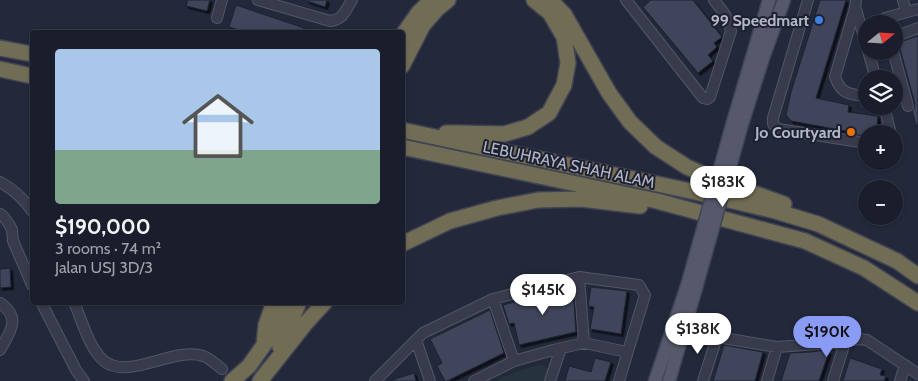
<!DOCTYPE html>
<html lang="en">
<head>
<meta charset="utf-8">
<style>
	:root { --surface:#1a1e2c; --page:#232734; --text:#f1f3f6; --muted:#9fa2a9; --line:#383c48; --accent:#899bf5 }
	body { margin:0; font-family:Cabin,sans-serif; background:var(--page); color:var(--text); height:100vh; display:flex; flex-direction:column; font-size:19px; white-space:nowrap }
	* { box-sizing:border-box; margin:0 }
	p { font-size:16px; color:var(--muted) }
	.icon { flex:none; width:28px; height:28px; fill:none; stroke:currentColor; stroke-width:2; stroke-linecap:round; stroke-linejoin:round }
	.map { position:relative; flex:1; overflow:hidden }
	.details { position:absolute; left:30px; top:30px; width:375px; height:275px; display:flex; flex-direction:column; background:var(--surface); border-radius:5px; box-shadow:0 1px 4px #0004,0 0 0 1px var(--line) }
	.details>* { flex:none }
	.needle { width:32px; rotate:72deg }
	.tools { position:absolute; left:858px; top:15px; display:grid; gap:10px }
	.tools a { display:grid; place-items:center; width:45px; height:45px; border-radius:50%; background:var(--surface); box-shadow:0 1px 4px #0004,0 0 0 1px var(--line); font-size:25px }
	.price { position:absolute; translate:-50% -42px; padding:0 11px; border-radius:18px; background:#fff; color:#222; font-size:16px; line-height:32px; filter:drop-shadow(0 1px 2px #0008) }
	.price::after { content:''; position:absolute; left:50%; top:30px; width:15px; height:11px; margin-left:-8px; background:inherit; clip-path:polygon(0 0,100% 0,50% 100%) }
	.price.current { background:var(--accent); color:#111 }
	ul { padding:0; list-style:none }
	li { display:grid; align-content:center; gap:10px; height:265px; padding:0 25px }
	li+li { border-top:1px solid var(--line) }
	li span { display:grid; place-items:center; height:155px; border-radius:5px; color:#555 }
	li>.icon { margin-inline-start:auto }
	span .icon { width:90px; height:90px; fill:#fffc; stroke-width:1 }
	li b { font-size:21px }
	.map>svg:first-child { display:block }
	.green { fill:#25343c }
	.building { fill:#3f445b; stroke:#1e2232; filter:url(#shadow) }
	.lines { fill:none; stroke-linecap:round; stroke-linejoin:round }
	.minor-casing { stroke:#525666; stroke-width:12 }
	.major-casing { stroke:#404454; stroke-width:15 }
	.highway-casing { stroke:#3f4353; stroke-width:18 }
	.minor { stroke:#373b4b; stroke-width:10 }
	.major { stroke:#55596b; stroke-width:12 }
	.highway { stroke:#716c54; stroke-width:15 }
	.major-bridge-casing { stroke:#404454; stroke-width:15; stroke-linecap:butt }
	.major-bridge { stroke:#55596b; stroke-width:12 }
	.shop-dot { fill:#3f7fe0; stroke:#1c2030; stroke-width:2 }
	.food-dot { fill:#e8710a; stroke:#1c2030; stroke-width:2 }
	.labels { text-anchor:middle; stroke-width:4; stroke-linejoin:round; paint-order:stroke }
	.poi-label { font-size:16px; font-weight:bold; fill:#b2b6c7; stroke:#1c2030; text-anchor:end }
	.street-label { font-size:16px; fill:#b2b6c7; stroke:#1c2030 }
</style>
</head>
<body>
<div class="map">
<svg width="918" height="381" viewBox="0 0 918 381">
	<defs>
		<filter id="shadow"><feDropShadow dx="2.5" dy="2.5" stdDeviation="0" flood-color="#0009"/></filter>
	</defs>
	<rect width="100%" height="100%" fill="#23283b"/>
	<path class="green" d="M541,364L548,369L544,381H495L518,371Z"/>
	<path class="building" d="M188,0H210L207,11L186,6Z
		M307,0H327L325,7L307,1Z
		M651,0H693L722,37L714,43L717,47L708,55L713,61L698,73L643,7Z
		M820,0H846L816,98L849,105L848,112L878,116L876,134H866V136L851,134V132L791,121L786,115L791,92Z
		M236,5L304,28L303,32H245L229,27Z
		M918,36V125H916L912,111L914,108L915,104L900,49L897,46L894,44Z
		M10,268L11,287L0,288V269Z
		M573,287L576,332L519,345L514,323L509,324L503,305Z
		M591,287L627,291L621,334L590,329L594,307L588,306Z
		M490,310L504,353L447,381H445L437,366L442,363L430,339Z
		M724,345L763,352L755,381H713Z
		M825,350L829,352L819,381H781L790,353L810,352Z
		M595,358L611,362L605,381H565L569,366L591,372Z
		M850,358L882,369L880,375L886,376L884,381H843Z
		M414,373L416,381H392V380Z"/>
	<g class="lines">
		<g class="minor-casing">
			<path id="minor" d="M258,0L330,21C344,19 345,11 352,0
				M626,0L703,98L707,99L710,97L731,31C729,17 722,11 714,0
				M808,0L773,118V124L778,129L866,143
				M856,0L855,8L835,77C842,95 848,93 866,97
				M903,0L906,12
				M856,9L866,45
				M217,18L222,0
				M885,18L918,9
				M894,37L918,28
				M868,51L876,79
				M893,51L908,106
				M884,106L891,134
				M0,182C13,189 24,199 32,211
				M0,214L3,216L9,224L12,230L13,241L32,285
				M579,277L584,343
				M493,299L514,361
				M41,302L76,370L84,381
				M74,302C82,321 89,348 104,361C129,381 174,346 203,356C210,358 216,365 222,369
				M0,303C22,318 10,332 0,350
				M416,340L430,381
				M375,381L423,333L493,299L579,277L639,285L645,295L619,381
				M474,381L514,361L553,350L584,343L627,352
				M550,381L561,348
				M703,381L717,337L777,347L845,342L858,339L867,340L918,374
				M767,381L777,347
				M833,381L845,342
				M900,381L905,365"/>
		</g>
		<g class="major-casing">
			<path id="major" d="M733,122L769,0
				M742,124L763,58L784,0
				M655,381L687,286
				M669,381L696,288"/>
		</g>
		<g class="highway-casing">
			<path id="highway" d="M550,0L564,14L609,93L630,122L656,147L687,167L714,179L784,204
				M402,36L419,12L432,0
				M0,48L32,54
				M402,66L423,25L437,9L448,0
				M0,69L32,76
				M402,130L695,192L775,211L818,224L897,261L918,276
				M446,133H457L504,134L528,127L549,113L564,85L568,63L564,37L550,13L534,0
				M402,147L657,201L805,241L864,268L918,303
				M402,244L450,221L497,208L538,200L581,199L640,206
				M264,344L266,325L274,302
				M280,347L299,302
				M232,381L249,366L264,345L277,327L287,302
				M260,381L305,324L325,302"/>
		</g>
		<use href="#minor" class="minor"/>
		<use href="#major" class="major"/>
		<use href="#highway" class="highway"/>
		<g class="major-bridge-casing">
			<path id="major-bridge" d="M687,286L733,122
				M696,288L742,124"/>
		</g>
		<use href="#major-bridge" class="major-bridge"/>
	</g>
	<circle class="shop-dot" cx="819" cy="20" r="5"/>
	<circle class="food-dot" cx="851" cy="132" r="5"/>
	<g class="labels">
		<g class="poi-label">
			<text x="809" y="26">99 Speedmart</text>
			<text x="841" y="138">Jo Courtyard</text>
		</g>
		<g class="street-label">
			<text transform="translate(569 164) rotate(12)" y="6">LEBUHRAYA SHAH ALAM</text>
		</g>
	</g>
</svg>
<div class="tools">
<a><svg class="needle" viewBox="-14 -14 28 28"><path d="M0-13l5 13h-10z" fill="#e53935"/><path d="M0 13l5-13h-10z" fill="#9fa2a9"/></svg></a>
<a><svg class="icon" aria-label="layers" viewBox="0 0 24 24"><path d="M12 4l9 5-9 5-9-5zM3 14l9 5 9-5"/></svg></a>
<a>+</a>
<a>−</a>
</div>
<b class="price" style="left:723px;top:208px">$183K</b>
<b class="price" style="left:543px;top:316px">$145K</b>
<b class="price" style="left:698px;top:355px">$138K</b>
<b class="price current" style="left:827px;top:358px">$190K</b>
<section class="details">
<ul>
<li><span style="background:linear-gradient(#a9c7e8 65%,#7fa58c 0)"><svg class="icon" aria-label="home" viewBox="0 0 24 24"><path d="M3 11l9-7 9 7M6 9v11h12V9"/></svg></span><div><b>$190,000</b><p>3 rooms · 74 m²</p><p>Jalan USJ 3D/3</p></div></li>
</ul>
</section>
</div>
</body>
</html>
